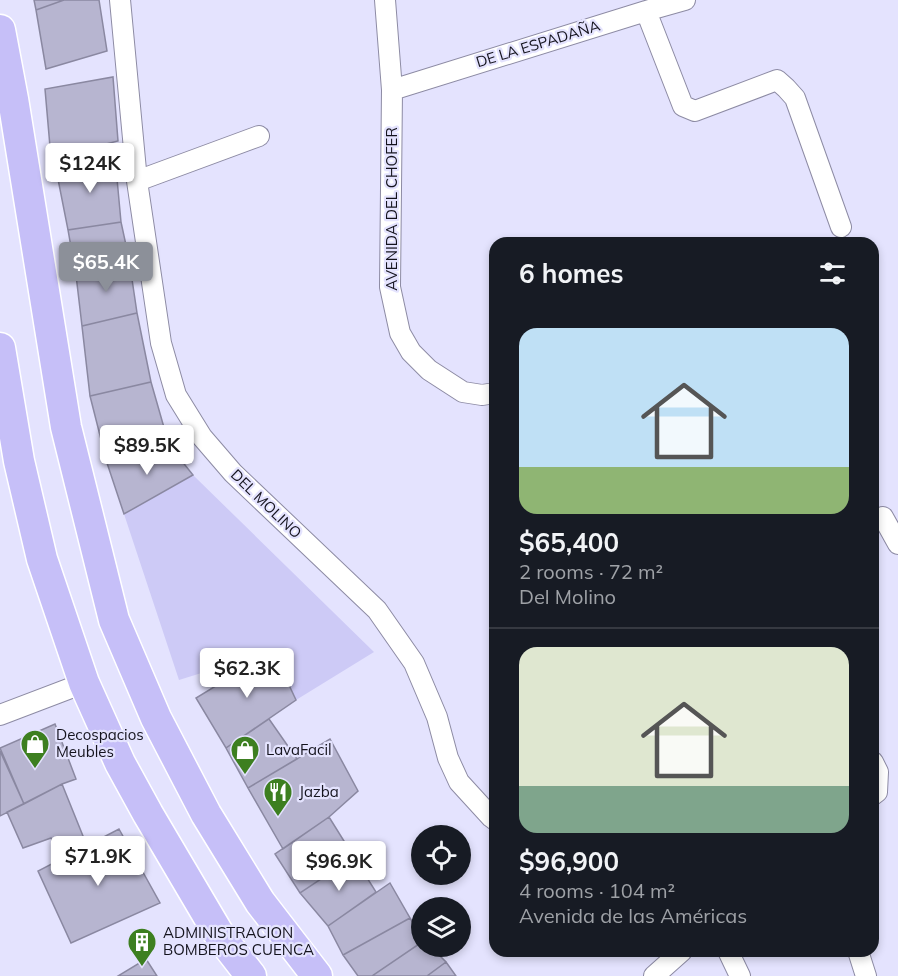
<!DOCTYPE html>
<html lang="en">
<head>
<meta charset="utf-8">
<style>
	:root { --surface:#171b24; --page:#20242c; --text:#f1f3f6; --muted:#9ea1a6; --line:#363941; --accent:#8c9099 }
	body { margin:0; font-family:Mulish,sans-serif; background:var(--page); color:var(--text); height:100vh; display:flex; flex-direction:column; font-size:22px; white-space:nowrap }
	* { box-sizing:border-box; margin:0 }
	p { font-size:20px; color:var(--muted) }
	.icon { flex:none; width:33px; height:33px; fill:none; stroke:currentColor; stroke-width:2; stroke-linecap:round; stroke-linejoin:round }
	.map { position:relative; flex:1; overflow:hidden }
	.panel { position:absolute; left:489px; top:237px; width:390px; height:720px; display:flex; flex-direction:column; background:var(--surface); border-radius:18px; box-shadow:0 3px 9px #0003 }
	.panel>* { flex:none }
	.fabs { position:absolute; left:411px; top:825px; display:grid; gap:12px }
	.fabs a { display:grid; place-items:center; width:60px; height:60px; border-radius:50%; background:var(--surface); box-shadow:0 3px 9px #0003; font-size:30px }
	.price { position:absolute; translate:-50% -51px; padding:0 14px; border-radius:6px; background:#fff; color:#222; font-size:20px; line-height:39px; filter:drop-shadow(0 2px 3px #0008) }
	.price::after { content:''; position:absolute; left:50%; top:36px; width:18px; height:14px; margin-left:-9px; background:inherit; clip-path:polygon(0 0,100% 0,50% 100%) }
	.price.current { background:var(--accent); color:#fff }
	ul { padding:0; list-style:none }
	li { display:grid; align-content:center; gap:12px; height:318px; padding:0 30px }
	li+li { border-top:2px solid var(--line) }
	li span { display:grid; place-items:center; height:186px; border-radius:18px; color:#555 }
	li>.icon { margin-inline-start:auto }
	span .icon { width:108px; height:108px; fill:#fffc; stroke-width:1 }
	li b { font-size:26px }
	h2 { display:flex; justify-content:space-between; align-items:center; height:72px; padding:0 30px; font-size:26px }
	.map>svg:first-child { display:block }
	.green { fill:#cdcaf6 }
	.building { fill:#b7b5d0; stroke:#8a88a1; stroke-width:1.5 }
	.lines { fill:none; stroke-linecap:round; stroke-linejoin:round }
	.street-casing { stroke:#8d8ba4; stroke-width:22 }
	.primary-casing { stroke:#fff; stroke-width:33 }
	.street { stroke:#fff; stroke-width:20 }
	.primary { stroke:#c6bff8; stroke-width:30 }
	.labels { text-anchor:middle; stroke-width:4.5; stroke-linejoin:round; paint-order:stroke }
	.street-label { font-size:15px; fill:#14131d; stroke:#e4e3fe }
	.poi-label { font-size:15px; fill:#14131d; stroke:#e4e3fe; text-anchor:start }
</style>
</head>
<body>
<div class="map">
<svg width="898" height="976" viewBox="0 0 898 976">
	<rect width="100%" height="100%" fill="#e4e3fe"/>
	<path class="green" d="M193,475L374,652L296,700L272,651L179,680L124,514Z"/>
	<path class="building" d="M34,0H64L36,10Z
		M64,0H99L107,51L46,69L36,10Z
		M113,77L118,141L51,158L45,89Z
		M115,157L121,222L68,230L56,169Z
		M121,222L129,259L76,275L68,230Z
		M129,259L137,313L82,326L76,275Z
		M137,313L151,382L90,396L82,326Z
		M151,382L169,445L107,463L90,396Z
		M169,445L193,475L124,514L107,463Z
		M273,651L296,700L226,748L196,698Z
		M269,719L297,759L248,788L226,748Z
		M55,724L76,779L62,784L24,804L0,748Z
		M330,739L358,791L329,817L283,849L248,788Z
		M0,751L24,804L0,816Z
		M62,784L87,846L60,860L51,838L23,848L7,812Z
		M329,817L354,857L300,893L275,854Z
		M119,829L160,903L71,943L38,871Z
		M354,857L376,892L328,926L300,893Z
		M390,883L410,918L343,955L328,926Z
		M410,918L422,937V942L372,976H358L343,955Z
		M422,942V946H430L446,962L427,976H372Z
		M146,959L157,976H118Z
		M446,962L456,976H427Z"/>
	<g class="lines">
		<g class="street-casing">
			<path id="street" d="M120,0L137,181L161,343L176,395L202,437L233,473L377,610L414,663L437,717L448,758L459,782L491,817L495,820
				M385,0L392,90L390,287L400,333L411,352L429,370L463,392L482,395L495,393
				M646,11L683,106L695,111L777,80L786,88L795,98L841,227
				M392,90L646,11L685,0
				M137,181L259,136
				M883,517L898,544
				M0,715L84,683
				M873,762L878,772L877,792L873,795
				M728,951L740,976
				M858,951L866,976
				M654,976L682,951"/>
		</g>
		<g class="primary-casing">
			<path id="primary" d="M0,30L13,99L66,427L114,620L156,718L206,814L260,902L317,976
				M0,348L19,461L42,559L84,683L120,763L148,814L220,936L251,976"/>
		</g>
		<use href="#street" class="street"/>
		<use href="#primary" class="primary"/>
	</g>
	<defs>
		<g id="shop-pin" transform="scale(1.5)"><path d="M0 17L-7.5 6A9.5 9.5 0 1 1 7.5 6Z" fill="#3d7f20" stroke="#e4e3fe"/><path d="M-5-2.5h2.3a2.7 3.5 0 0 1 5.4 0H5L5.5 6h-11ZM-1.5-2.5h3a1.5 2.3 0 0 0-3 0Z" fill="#fff"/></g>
		<g id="restaurant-pin" transform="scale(1.5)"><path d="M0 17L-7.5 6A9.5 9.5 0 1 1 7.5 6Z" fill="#3d7f20" stroke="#e4e3fe"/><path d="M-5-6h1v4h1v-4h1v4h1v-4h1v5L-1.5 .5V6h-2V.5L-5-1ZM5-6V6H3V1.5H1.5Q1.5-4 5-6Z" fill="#fff"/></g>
		<g id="building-pin" transform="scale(1.5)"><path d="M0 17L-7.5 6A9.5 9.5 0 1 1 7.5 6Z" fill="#3d7f20" stroke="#e4e3fe"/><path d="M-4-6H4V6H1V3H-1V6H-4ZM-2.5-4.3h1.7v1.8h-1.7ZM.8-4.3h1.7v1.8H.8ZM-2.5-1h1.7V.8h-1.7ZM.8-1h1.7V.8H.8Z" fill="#fff"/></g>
	</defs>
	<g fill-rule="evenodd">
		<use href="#shop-pin" x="35" y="744"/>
		<use href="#shop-pin" x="245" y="750"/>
		<use href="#restaurant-pin" x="278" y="792"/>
		<use href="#building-pin" x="142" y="942"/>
	</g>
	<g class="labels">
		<g class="street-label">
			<text transform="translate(538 44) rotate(-17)" y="5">DE LA ESPADAÑA</text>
			<text transform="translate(392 209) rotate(-90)" y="5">AVENIDA DEL CHOFER</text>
			<text transform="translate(266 504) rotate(44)" y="5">DEL MOLINO</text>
		</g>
		<g class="poi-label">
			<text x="56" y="740">Decospacios<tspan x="56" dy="17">Meubles</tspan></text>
			<text x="266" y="755">LavaFacil</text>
			<text x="299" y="797">Jazba</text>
			<text x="163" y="938">ADMINISTRACION<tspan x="163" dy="17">BOMBEROS CUENCA</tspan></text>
		</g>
	</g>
</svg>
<div class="fabs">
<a><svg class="icon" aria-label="locate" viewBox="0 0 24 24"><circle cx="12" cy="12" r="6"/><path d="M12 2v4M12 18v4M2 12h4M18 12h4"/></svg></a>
<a><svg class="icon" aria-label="layers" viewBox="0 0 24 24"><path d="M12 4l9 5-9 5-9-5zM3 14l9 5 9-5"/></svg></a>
</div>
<b class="price" style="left:90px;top:194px">$124K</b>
<b class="price current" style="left:106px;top:293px">$65.4K</b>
<b class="price" style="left:147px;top:476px">$89.5K</b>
<b class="price" style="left:247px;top:699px">$62.3K</b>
<b class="price" style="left:98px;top:887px">$71.9K</b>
<b class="price" style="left:339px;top:892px">$96.9K</b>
<section class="panel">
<h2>6 homes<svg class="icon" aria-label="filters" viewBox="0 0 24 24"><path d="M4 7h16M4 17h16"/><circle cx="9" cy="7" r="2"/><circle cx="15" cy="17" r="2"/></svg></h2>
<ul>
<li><span style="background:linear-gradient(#bfe0f5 75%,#8fb573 0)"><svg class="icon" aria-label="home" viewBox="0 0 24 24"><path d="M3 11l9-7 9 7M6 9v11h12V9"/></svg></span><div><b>$65,400</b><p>2 rooms · 72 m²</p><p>Del Molino</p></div></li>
<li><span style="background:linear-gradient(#dfe7d0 75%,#7fa58c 0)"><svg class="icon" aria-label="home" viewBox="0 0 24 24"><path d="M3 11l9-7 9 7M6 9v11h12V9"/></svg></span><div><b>$96,900</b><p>4 rooms · 104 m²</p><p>Avenida de las Américas</p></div></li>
</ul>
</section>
</div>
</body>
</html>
